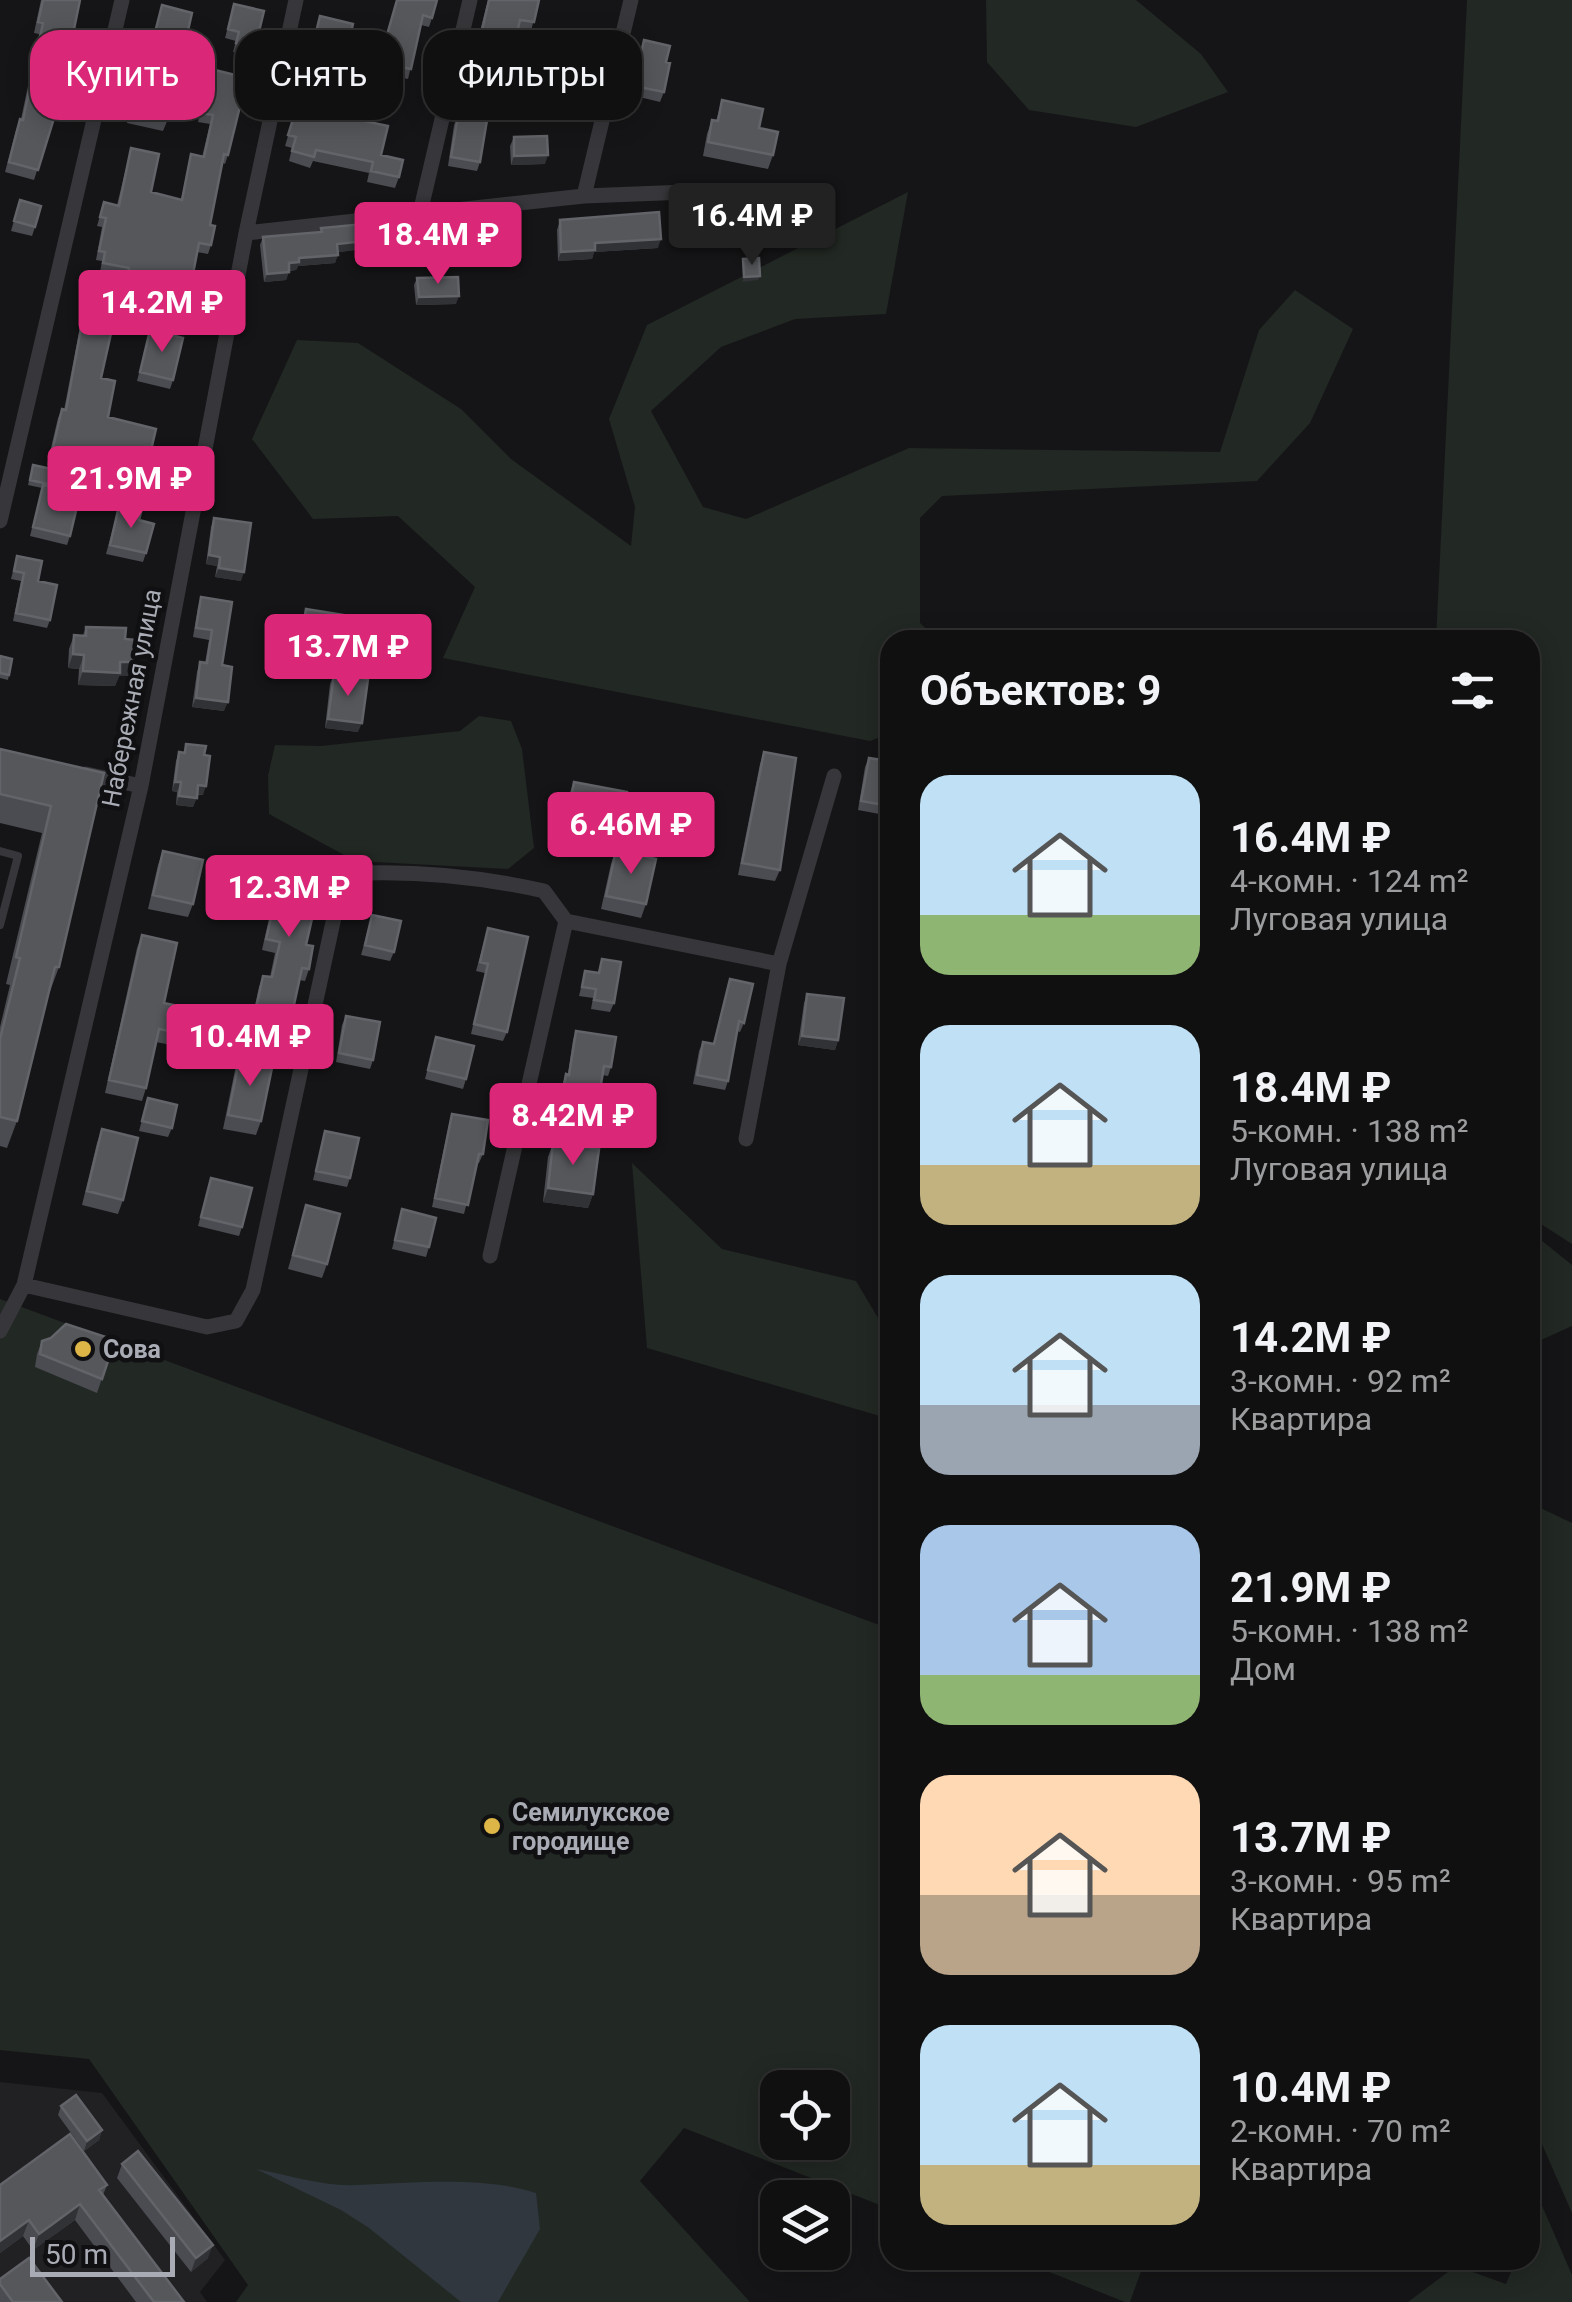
<!DOCTYPE html>
<html lang="ru">
<head>
<meta charset="utf-8">
<style>
	:root { --surface:#101011; --page:#1e1e1f; --text:#f1f3f6; --muted:#9c9d9f; --line:#303031; --accent:#db2777 }
	body { margin:0; font-family:Roboto,sans-serif; background:var(--page); color:var(--text); height:100vh; display:flex; flex-direction:column; font-size:38px; white-space:nowrap }
	* { box-sizing:border-box; margin:0 }
	p { font-size:32px; color:var(--muted) }
	.icon { flex:none; width:55px; height:55px; fill:none; stroke:currentColor; stroke-width:2; stroke-linecap:round; stroke-linejoin:round }
	.map { position:relative; flex:1; overflow:hidden }
	.details { position:absolute; left:880px; top:630px; width:660px; height:1640px; display:flex; flex-direction:column; background:var(--surface); border-radius:30px; box-shadow:0 5px 25px #0003,0 0 0 2px var(--line) }
	.details>* { flex:none }
	.hud { position:absolute; left:30px; top:30px; width:700px; height:90px; display:flex; gap:20px }
	.tools { position:absolute; left:760px; top:2070px; display:grid; gap:20px }
	.tools a { display:grid; place-items:center; width:90px; height:90px; border-radius:20px; background:var(--surface); box-shadow:0 5px 25px #0003,0 0 0 2px var(--line); font-size:50px }
	.scale { position:absolute; left:30px; bottom:25px; width:145px; box-sizing:border-box; padding-left:10px; border:5px solid #a9acb5; border-top:0; font-size:28px; line-height:35px; white-space:nowrap; color:#a9acb5; -webkit-text-stroke:8px #101012; paint-order:stroke }
	.price { position:absolute; translate:-50% -85px; padding:0 22px; border-radius:10px; background:var(--accent); color:#fff; font-size:32px; line-height:65px; filter:drop-shadow(0 2px 5px #0008) }
	.price::after { content:''; position:absolute; left:50%; top:60px; width:30px; height:22px; margin-left:-15px; background:inherit; clip-path:polygon(0 0,100% 0,50% 100%) }
	.price.active { background:#222; color:#fff }
	ul { padding:0; list-style:none }
	li { display:flex; align-items:center; gap:30px; height:250px; padding:0 40px }
	li span { display:grid; place-items:center; flex:none; width:280px; height:200px; border-radius:30px; color:#555 }
	li>.icon { margin-inline-start:auto }
	span .icon { width:120px; height:120px; fill:#fffc; stroke-width:1 }
	li b { font-size:42px }
	h2 { display:flex; justify-content:space-between; align-items:center; height:120px; padding:0 40px; font-size:42px }
	.pill { padding:0 35px; border-radius:30px; background:var(--surface); box-shadow:0 5px 25px #0003,0 0 0 2px var(--line); font-size:35px; line-height:90px }
	.pill.active { background:var(--accent); color:#fff }
	.map>svg:first-child { display:block }
	.built { fill:#212124 }
	.green { fill:#222823; fill-rule:evenodd }
	.water { fill:#30373e }
	.lines { fill:none; stroke-linecap:round; stroke-linejoin:round }
	.lane { stroke:#37373b; stroke-width:8 }
	.street { stroke:#37373b; stroke-width:15 }
	.wall { fill:#4b4c51 }
	.shaded-wall { fill:#313235 }
	.building { fill:#55575b; stroke:#626469; stroke-width:2.5 }
	.poi-dot { fill:#ddb647; stroke:#101012; stroke-width:4 }
	.labels { text-anchor:middle; stroke-width:9; stroke-linejoin:round; paint-order:stroke }
	.street-label { font-size:25px; fill:#a9acb5; stroke:#101012 }
	.poi-label { font-size:25px; font-weight:bold; fill:#a9acb5; stroke:#101012; text-anchor:start }
</style>
</head>
<body>
<div class="map">
<svg width="1572" height="2302" viewBox="0 0 1572 2302">
	<rect width="100%" height="100%" fill="#151517"/>
	<path class="built" d="M0,2082L102,2093L225,2260L200,2292L207,2302H0Z"/>
	<path class="green" d="M986,0H1136L1201,54L1228,92L1136,127L1029,110L987,62Z
		M1467,0H1572V1244L1530,1217V640H1436Z
		M908,192L886,314L795,319L721,347L651,411L703,507L746,519L909,448L1220,452L1259,330L1295,290L1353,329L1310,423L1257,481L942,496L920,518V623L938,640H890V733L870,741L443,658L475,587L398,516L313,519L252,439L297,340L358,343L461,409L511,459L631,546L635,507L609,419L647,325Z
		M479,716L511,721L522,749L534,848L508,869L355,861L269,814L268,776L275,745L321,746L460,731Z
		M632,1163L722,1249L856,1281L884,1328L890,1329V1419L647,1348Z
		M1541,1240L1572,1265V1326L1530,1345V1242Z
		M0,1299L890,1629V2209L684,2128L640,2181L750,2302H236L248,2285L89,2059L0,2050ZM778,2088H832V2142H778Z
		M1530,1503L1572,1523V2213L1538,2135L1530,2144Z
		M1540,2201L1572,2275V2302H1408L1456,2266L1506,2284L1516,2260H1530V2225Z
		M1019,2260H1145L1130,2302H1125Z"/>
	<path class="water" d="M256,2169C288,2175 325,2187 357,2185C412,2183 485,2176 536,2193L540,2229L498,2302H461L369,2228L341,2210Z"/>
	<g class="lines">
		<path class="lane" d="M0,851L18,856L0,925"/>
		<path class="street" d="M584,196L631,0
			M420,213L470,0
			M246,233L584,196L687,192
			M0,521L122,0
			M86,774L141,786
			M746,1139L779,964L834,776
			M490,1256L566,921
			M24,1285L207,1327L236,1321L253,1290L338,899L362,873C425,871 482,877 544,891L566,921L779,964
			M0,1331L24,1285L141,786L246,233L296,0"/>
	</g>
	<path class="wall" d="M41,0H80L59,102L34,180L5,172L16,130L21,119L39,34L34,33Z
		M397,0L432,18L429,27L421,25L408,79L376,72Z
		M488,0H539L531,31L518,28L513,45L478,39Z
		M234,4L255,48L252,57L233,52L236,41L225,38Z
		M162,5L168,119L163,131L127,123L139,71L143,59H147Z
		M320,16L346,54L342,64L335,62L323,102L326,113L381,155L399,177L395,188L367,182L369,173L313,161L310,168L289,161L292,148L285,146L312,57L309,56Z
		M644,40L666,62L664,92L660,102L631,95Z
		M547,44L575,78L571,87L566,86L564,92L537,87Z
		M211,69L228,155L225,164L223,163L210,225L211,245L208,254L197,252L186,298L141,288L139,294L123,290L125,277L100,272L102,261L96,260L102,227L97,226L104,202L117,205L131,148L151,192L181,200L191,154L202,157L210,124L198,122Z
		M722,100L759,128L773,155L768,169L703,156L707,134L712,120L716,121Z
		M458,116L480,162L477,171L448,166L454,125Z
		M514,137L545,164L511,165L510,146Z
		M20,200L35,227L32,236L11,231Z
		M699,204L748,230L745,239L699,244L696,213Z
		M560,220L658,248L594,252L592,259L558,261L557,230Z
		M460,226L510,262L460,266L457,236Z
		M321,228L363,249L338,252L335,263L298,266L296,270L289,271L286,280L264,282L260,245L263,237L320,232Z
		M386,229L420,264L385,267L383,238Z
		M417,278L456,304L416,305L414,285Z
		M84,312L108,417L147,467L143,476L133,474L127,495L94,487L96,476L47,465L58,418L62,409L64,410L81,322Z
		M150,330L173,380L170,389L137,381Z
		M33,465L52,469L47,486L70,536L67,545L30,536L42,488L28,485Z
		M119,506L139,520L146,553L143,562L106,554Z
		M214,518L241,581L215,577L217,566L206,564L211,527Z
		M17,556L50,620L47,628L13,621L21,581L11,579Z
		M201,597L232,602L222,665L224,711L192,707L197,672L200,662L205,663L209,640L193,637L198,607Z
		M306,609L344,654L339,668L295,661L301,623Z
		M86,627L125,639L134,662L129,676H119L115,686L78,685L79,669L68,668L69,649L74,635H83Z
		M0,656L9,675L8,680L0,678Z
		M334,674L358,732L325,728L330,684Z
		M186,744L203,795H197L193,807L176,805L177,792L172,791L176,761L179,752L183,753Z
		M0,749L104,773L59,967L49,994L17,1121L7,1148L0,1146V1027L10,985L6,984L42,833L0,823Z
		M764,752L780,870L775,881L738,875L760,764Z
		M869,758L890,761V816L858,810L865,767Z
		M574,782L620,829L615,843L562,832L569,795Z
		M616,850L646,904L641,918L601,909L611,864Z
		M163,851L193,904L188,917L148,909L158,865Z
		M285,858L305,880L306,945L309,969L305,981L299,980L292,1014L287,1026L282,1024L278,1035L258,1031L260,1021L252,1019L259,987L263,976L270,977L275,953L262,950L280,869Z
		M372,915L394,952L390,961L361,955Z
		M488,928L507,1032L503,1041L471,1034L485,973L476,971Z
		M142,935L164,1003L196,1036L191,1049L156,1042L146,1088L142,1101L105,1093L137,948Z
		M602,959L614,1003L610,1012L591,1009L593,998L579,996L585,971L598,973Z
		M730,979L744,1023L740,1032L737,1031L728,1081L725,1090L693,1084L699,1051L703,1042L713,1044Z
		M807,994L838,1040L835,1050L798,1045L804,1003Z
		M346,1016L373,1060L370,1069L336,1062L342,1025Z
		M576,1031L611,1067L608,1076L602,1075L597,1108L594,1117L558,1112L563,1083L566,1074H568L573,1040Z
		M436,1037L466,1079L463,1089L425,1079Z
		M240,1056L261,1121L256,1135L223,1129L235,1070Z
		M148,1098L172,1128L168,1137L139,1131Z
		M452,1114L483,1154L479,1163H477L464,1214L432,1207L449,1124Z
		M102,1129L123,1200L118,1214L82,1205L97,1143Z
		M325,1131L350,1178L347,1187L313,1180Z
		M553,1143L593,1194L588,1208L543,1202L548,1157Z
		M211,1178L242,1227L239,1236L198,1226Z
		M306,1205L327,1264L322,1278L288,1269Z
		M402,1209L429,1247L426,1257L392,1249Z
		M115,1340L97,1393L35,1367L37,1354L42,1341Z
		M61,2106L102,2130L99,2140L84,2151L58,2115Z
		M122,2164L208,2258L191,2272L117,2178Z
		M0,2185H107L103,2195L184,2302H136L75,2220L33,2250L23,2236L0,2253Z
		M0,2279L62,2302H0Z"/>
	<path class="shaded-wall" d="M548,155L545,164L511,165L514,156Z
		M748,230L745,239L699,244L702,235Z
		M661,239L658,248L594,252L592,259L558,261L561,252L595,243Z
		M366,241L363,249L334,253L337,244Z
		M514,253L510,262L460,266L463,257Z
		M338,255L335,263L298,266L296,270L286,271L289,263L299,258Z
		M424,255L420,264L385,267L388,258Z
		M289,272L286,280L264,282L267,274Z
		M760,276L758,280L742,282L744,277Z
		M459,296L456,304L416,305L419,297Z
		M209,555L220,557L217,566L206,564Z
		M219,568L244,572L241,581L215,577Z
		M73,654L84,655L79,669L68,668Z
		M120,662H134L129,676H119L115,686L78,685L83,671Z
		M196,698L228,702L224,711L192,707Z
		M328,719L362,723L358,732L325,728Z
		M175,782H181L177,792L172,791Z
		M198,785L206,786L203,795L195,794Z
		M179,796L197,798L193,807L176,805Z
		M802,1036L838,1040L835,1050L798,1045Z
		M548,1188L593,1194L588,1208L543,1202Z
		M102,2130L99,2140L84,2151L87,2141Z
		M80,2204L75,2220L33,2250L39,2234Z
		M29,2220L23,2236L0,2253V2241Z
		M213,2245L208,2258L191,2272L196,2258Z"/>
	<path class="building" d="M43,0H80L59,102L38,170L9,162L20,119L23,120L43,23L38,22Z
		M397,0H437L432,18L423,15L411,69L379,63Z
		M489,0H539L534,22L520,20L516,37L482,30Z
		M234,4L264,11L255,48L236,43L239,32L228,29Z
		M162,5L192,13L168,119L131,111L143,59L148,60Z
		M320,16L353,24L346,54L338,51L323,102L329,104L326,113L388,126L381,155L403,160L399,177L371,171L373,162L316,150L314,157L292,151L296,137L288,135L316,46L313,45Z
		M644,40L670,46L666,62L670,63L664,92L634,86Z
		M547,44L580,50L575,78L568,76L567,83L541,78Z
		M211,69L247,78L228,155L224,154L210,225L215,226L211,245L199,243L190,289L144,279L142,285L126,281L129,268L103,263L105,252L99,251L106,218L100,217L104,202L119,206L131,148L159,154L151,192L182,200L191,154L204,157L213,115L201,113Z
		M722,100L763,109L759,128L778,132L773,155L708,142L712,120L718,121Z
		M458,116L487,120L480,162L451,157Z
		M547,136L548,155L514,156V137Z
		M20,200L41,206L35,227L14,221Z
		M745,200L748,230L702,235L699,204Z
		M659,212L661,239L595,243V250L561,252L560,220Z
		M511,222L514,253L463,257L460,226Z
		M364,224L366,241L337,244L338,255L299,258V262L289,263V272L267,274L263,237L322,232L321,228Z
		M421,226L424,255L388,258L386,229Z
		M759,258L760,276L744,277L743,259Z
		M458,277L459,296L419,297L417,278Z
		M94,308L111,311L109,319L114,320L101,378L115,381L108,417L156,429L147,467L135,464L130,486L97,478L100,467L51,456L62,409L66,410L84,312L93,314Z
		M150,330L183,338L173,380L140,372Z
		M33,465L52,469L48,484L30,480Z
		M43,485L80,494L70,536L33,527Z
		M119,506L141,512L139,520L154,524L146,553L110,545Z
		M214,518L251,523L244,572L219,568L220,557L209,555Z
		M17,556L42,561L38,581L57,585L50,620L16,613L24,573L14,571Z
		M201,597L232,602L222,665L232,667L228,702L196,698L200,662L207,663L212,630L196,628Z
		M306,609L350,616L344,654L300,647Z
		M86,627L126,628L125,639L135,640L134,662H120V673L83,671L84,655L73,654L74,635L86,636Z
		M0,656L12,659L9,675L0,673Z
		M334,674L368,679L362,723L328,719Z
		M186,744L206,746L204,755L210,756L206,786L198,785L197,798L179,796L181,782H175L179,752L185,753Z
		M0,749L104,773L59,967H55L17,1121L0,1117V1039L20,958L16,957L51,806L0,794Z
		M764,752L796,758L780,870L742,863Z
		M869,758L890,761V806L861,801Z
		M574,782L627,792L620,829L567,818Z
		M616,850L656,859L646,904L606,896Z
		M163,851L203,860L193,904L153,895Z
		M285,858L309,863L305,880L320,884L306,945L313,946L309,969L302,968L292,1014L284,1012L282,1023L263,1019L265,1009L256,1008L263,976L272,977L280,942L266,939Z
		M372,915L401,921L394,952L365,945Z
		M488,928L528,937L507,1032L474,1024L488,964L480,962Z
		M142,935L177,943L164,1003L201,1011L196,1036L159,1029L146,1088L109,1080Z
		M602,959L621,962L614,1003L594,1000L596,989L582,987L585,971L599,973Z
		M730,979L753,984L744,1023L739,1021L728,1081L697,1075L703,1042L714,1044Z
		M807,994L844,998L838,1040L802,1036Z
		M346,1016L380,1022L373,1060L339,1053Z
		M576,1031L616,1037L611,1067L604,1066L597,1108L561,1102L566,1074L569,1075Z
		M436,1037L474,1046L466,1079L428,1070Z
		M240,1056L273,1063L261,1121L228,1115Z
		M148,1098L177,1105L172,1128L142,1121Z
		M452,1114L488,1120L483,1154H479L468,1205L435,1198Z
		M102,1129L138,1138L123,1200L87,1191Z
		M325,1131L359,1138L350,1178L316,1171Z
		M553,1143L599,1149L593,1194L548,1188Z
		M211,1178L252,1188L242,1227L201,1217Z
		M306,1205L340,1214L327,1264L293,1255Z
		M402,1209L436,1218L429,1247L395,1240Z
		M66,1324L115,1340L102,1379L40,1354L42,1341L51,1338Z
		M76,2095L102,2130L87,2141L61,2106Z
		M70,2134L107,2185L99,2190L184,2302H154L80,2204L39,2234L29,2220L0,2241V2185Z
		M138,2151L213,2245L196,2258L122,2164Z
		M29,2258L62,2302H13L0,2284V2279Z"/>
	<g class="poi-dot">
		<circle cx="83" cy="1349" r="10"/>
		<circle cx="492" cy="1826" r="10"/>
	</g>
	<g class="labels">
		<g class="street-label">
			<text transform="translate(131 698) rotate(-79)" y="9">Набережная улица</text>
		</g>
		<g class="poi-label">
			<text x="103" y="1358">Сова</text>
			<text x="512" y="1821">Семилукское<tspan x="512" dy="29">городище</tspan></text>
		</g>
	</g>
</svg>
<div class="tools">
<a><svg class="icon" aria-label="locate" viewBox="0 0 24 24"><circle cx="12" cy="12" r="6"/><path d="M12 2v4M12 18v4M2 12h4M18 12h4"/></svg></a>
<a><svg class="icon" aria-label="layers" viewBox="0 0 24 24"><path d="M12 4l9 5-9 5-9-5zM3 14l9 5 9-5"/></svg></a>
</div>
<div class="scale">50 m</div>
<b class="price active" style="left:752px;top:268px">16.4M ₽</b>
<b class="price" style="left:438px;top:287px">18.4M ₽</b>
<b class="price" style="left:162px;top:355px">14.2M ₽</b>
<b class="price" style="left:131px;top:531px">21.9M ₽</b>
<b class="price" style="left:348px;top:699px">13.7M ₽</b>
<b class="price" style="left:631px;top:877px">6.46M ₽</b>
<b class="price" style="left:289px;top:940px">12.3M ₽</b>
<b class="price" style="left:250px;top:1089px">10.4M ₽</b>
<b class="price" style="left:573px;top:1168px">8.42M ₽</b>
<div class="hud">
<a class="pill active">Купить</a>
<a class="pill">Снять</a>
<a class="pill">Фильтры</a>
</div>
<section class="details">
<h2>Объектов: 9<svg class="icon" aria-label="filters" viewBox="0 0 24 24"><path d="M4 7h16M4 17h16"/><circle cx="9" cy="7" r="2"/><circle cx="15" cy="17" r="2"/></svg></h2>
<ul>
<li><span style="background:linear-gradient(#bfe0f5 70%,#8fb573 0)"><svg class="icon" aria-label="home" viewBox="0 0 24 24"><path d="M3 11l9-7 9 7M6 9v11h12V9"/></svg></span><div><b>16.4M ₽</b><p>4-комн. · 124 m²</p><p>Луговая улица</p></div></li>
<li><span style="background:linear-gradient(#bfe0f5 70%,#c2b280 0)"><svg class="icon" aria-label="home" viewBox="0 0 24 24"><path d="M3 11l9-7 9 7M6 9v11h12V9"/></svg></span><div><b>18.4M ₽</b><p>5-комн. · 138 m²</p><p>Луговая улица</p></div></li>
<li><span style="background:linear-gradient(#bfe0f5 65%,#9aa5b1 0)"><svg class="icon" aria-label="home" viewBox="0 0 24 24"><path d="M3 11l9-7 9 7M6 9v11h12V9"/></svg></span><div><b>14.2M ₽</b><p>3-комн. · 92 m²</p><p>Квартира</p></div></li>
<li><span style="background:linear-gradient(#a9c7e8 75%,#8fb573 0)"><svg class="icon" aria-label="home" viewBox="0 0 24 24"><path d="M3 11l9-7 9 7M6 9v11h12V9"/></svg></span><div><b>21.9M ₽</b><p>5-комн. · 138 m²</p><p>Дом</p></div></li>
<li><span style="background:linear-gradient(#ffd9b3 60%,#b9a48a 0)"><svg class="icon" aria-label="home" viewBox="0 0 24 24"><path d="M3 11l9-7 9 7M6 9v11h12V9"/></svg></span><div><b>13.7M ₽</b><p>3-комн. · 95 m²</p><p>Квартира</p></div></li>
<li><span style="background:linear-gradient(#bfe0f5 70%,#c2b280 0)"><svg class="icon" aria-label="home" viewBox="0 0 24 24"><path d="M3 11l9-7 9 7M6 9v11h12V9"/></svg></span><div><b>10.4M ₽</b><p>2-комн. · 70 m²</p><p>Квартира</p></div></li>
</ul>
</section>
</div>
</body>
</html>
